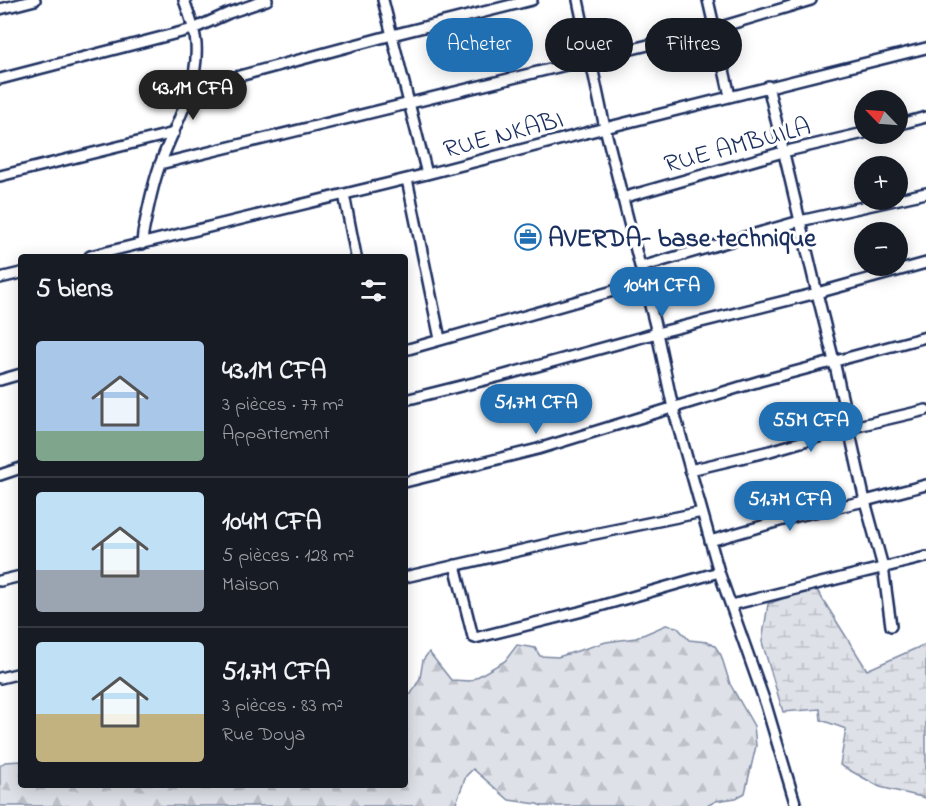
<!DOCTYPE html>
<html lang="fr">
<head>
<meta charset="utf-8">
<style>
	:root { --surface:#171b24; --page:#242831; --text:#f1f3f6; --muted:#9ea1a6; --line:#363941; --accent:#1f6fb2 }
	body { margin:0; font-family:"Indie Flower",sans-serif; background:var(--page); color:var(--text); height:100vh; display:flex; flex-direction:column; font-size:22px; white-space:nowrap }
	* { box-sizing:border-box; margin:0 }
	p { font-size:20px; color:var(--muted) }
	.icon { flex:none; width:33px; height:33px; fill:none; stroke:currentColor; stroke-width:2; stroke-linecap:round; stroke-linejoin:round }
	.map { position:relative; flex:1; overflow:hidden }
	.drawer { position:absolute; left:18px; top:254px; width:390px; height:534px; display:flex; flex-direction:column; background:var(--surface); border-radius:6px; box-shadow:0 3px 15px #0003 }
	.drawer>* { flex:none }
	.guide { position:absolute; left:426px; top:18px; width:410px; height:54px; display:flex; gap:12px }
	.needle { width:39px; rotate:295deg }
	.fabs { position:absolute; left:854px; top:90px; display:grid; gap:12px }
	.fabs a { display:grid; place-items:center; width:54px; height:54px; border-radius:50%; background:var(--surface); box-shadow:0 3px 15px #0003; font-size:30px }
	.price { position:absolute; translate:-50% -51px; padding:0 14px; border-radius:21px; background:var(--accent); color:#fff; font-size:20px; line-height:39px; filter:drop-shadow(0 2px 3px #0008) }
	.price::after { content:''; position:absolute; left:50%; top:36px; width:18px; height:14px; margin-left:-9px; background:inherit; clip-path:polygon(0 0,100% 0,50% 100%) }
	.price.on { background:#222; color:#fff }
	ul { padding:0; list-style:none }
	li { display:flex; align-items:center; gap:18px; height:150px; padding:0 18px }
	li+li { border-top:2px solid var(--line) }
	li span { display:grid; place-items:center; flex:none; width:168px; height:120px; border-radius:6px; color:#555 }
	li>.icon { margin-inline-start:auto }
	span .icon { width:72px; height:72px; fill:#fffc; stroke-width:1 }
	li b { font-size:26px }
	h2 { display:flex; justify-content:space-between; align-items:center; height:72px; padding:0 18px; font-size:26px }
	.chip { padding:0 21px; border-radius:27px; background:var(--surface); box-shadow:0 3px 15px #0003; font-size:21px; line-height:54px }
	.chip.on { background:var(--accent); color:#fff }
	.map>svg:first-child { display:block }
	.forest { fill:url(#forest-firs); stroke:#7c88a2; stroke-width:1.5 }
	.wetland { fill:url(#wetland-marsh); stroke:#7c88a2; stroke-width:1.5 }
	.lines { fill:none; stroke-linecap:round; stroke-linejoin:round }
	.street-casing { stroke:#1b2f5e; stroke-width:14 }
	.street { stroke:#fff; stroke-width:9 }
	.labels { text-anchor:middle; stroke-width:6; stroke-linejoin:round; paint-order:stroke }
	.street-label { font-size:26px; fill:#1b2f5e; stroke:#fff }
	.poi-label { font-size:26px; font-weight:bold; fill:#1b2f5e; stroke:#fff; text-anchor:start }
</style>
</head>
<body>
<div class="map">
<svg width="926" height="806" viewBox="0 0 926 806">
	<defs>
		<pattern id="forest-firs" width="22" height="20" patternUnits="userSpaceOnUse" patternTransform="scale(1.5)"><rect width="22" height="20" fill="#dee1e7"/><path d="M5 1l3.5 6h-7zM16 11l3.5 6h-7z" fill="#bec1c9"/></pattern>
		<pattern id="wetland-marsh" width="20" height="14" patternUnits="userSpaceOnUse" patternTransform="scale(1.5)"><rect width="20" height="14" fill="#dee1e7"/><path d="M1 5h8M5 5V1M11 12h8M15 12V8" fill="none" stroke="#bec1c9"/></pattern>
	</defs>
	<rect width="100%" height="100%" fill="#fff"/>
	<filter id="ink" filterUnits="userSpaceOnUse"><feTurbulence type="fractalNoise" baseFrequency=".0167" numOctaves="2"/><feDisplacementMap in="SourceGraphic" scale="12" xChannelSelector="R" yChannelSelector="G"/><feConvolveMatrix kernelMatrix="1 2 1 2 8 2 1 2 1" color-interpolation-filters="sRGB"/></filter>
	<g filter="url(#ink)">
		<path class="forest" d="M666,625L677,627L689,640L707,642L715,646L721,655L730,684L754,726L756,746L745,793L736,798L716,801L707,806H542L537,804L509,800L473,769L466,776L455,806H0V766L5,762L21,761V784H405V695L411,694L420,678L423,660L429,652L451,680L470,681L505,661L517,645L535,648L540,656L558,657L606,642L636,638Z"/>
		<path class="wetland" d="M815,587L867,670L926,644V798L880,787L840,765L846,729L821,720L820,709L783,712L762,642L768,604Z"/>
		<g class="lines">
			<g class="street-casing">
				<path id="street" d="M383,0L427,174
					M578,0L605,128L657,333L673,408L719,572L766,705L796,806
					M708,0L730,96
					M0,9L35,0
					M0,79L193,29L229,13L267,0
					M768,86L817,293L834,361L865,501L883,567L891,626
					M191,89L392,35L532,0
					M897,125L926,117
					M160,164L714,29L811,0
					M0,176L174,133
					M407,179L440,339
					M344,194L356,256
					M622,198L783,152L864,133
					M142,244L143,233C148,210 152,185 161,162C175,124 199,87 196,44C195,29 189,14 184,0
					M90,256L427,174L605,128L926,48
					M641,267L800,221L926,193
					M0,278L21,273
					M405,350L645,282
					M0,380L21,374
					M405,400L501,376L657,333L817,293L926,263
					M690,470L770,451L849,428L926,410
					M0,475L21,468
					M405,482L538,449L760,381L926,337
					M710,541L797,516L865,501L926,485
					M455,565L473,637L475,638L579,612L719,572
					M405,577L570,539L702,512
					M0,581L21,576
					M731,605L926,557
					M0,678L21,673"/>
			</g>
			<use href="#street" class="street"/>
		</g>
	</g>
	<defs>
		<g id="office-ring" transform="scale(1.35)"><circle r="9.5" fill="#fff" stroke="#1f6fb2" stroke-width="1.5"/><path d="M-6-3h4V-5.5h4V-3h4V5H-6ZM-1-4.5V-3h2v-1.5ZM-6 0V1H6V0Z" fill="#1f6fb2"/></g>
	</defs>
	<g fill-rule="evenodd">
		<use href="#office-ring" x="528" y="237"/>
	</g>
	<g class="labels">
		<g class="street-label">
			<text transform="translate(503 133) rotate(-15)" y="9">RUE NKABI</text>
			<text transform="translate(737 144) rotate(-15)" y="9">RUE AMBUILA</text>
		</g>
		<g class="poi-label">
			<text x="548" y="246">AVERDA- base technique</text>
		</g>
	</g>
</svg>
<div class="fabs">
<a><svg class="needle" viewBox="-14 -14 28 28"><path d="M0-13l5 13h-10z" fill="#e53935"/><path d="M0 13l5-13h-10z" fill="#9ea1a6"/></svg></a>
<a>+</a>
<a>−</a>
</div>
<b class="price on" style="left:193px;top:121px">43.1M CFA</b>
<b class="price" style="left:662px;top:318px">104M CFA</b>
<b class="price" style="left:536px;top:435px">51.7M CFA</b>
<b class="price" style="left:811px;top:453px">55M CFA</b>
<b class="price" style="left:790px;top:532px">51.7M CFA</b>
<div class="guide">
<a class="chip on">Acheter</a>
<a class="chip">Louer</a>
<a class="chip">Filtres</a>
</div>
<section class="drawer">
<h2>5 biens<svg class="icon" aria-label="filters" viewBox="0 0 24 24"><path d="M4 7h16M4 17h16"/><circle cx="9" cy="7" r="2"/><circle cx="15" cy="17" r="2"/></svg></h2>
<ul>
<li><span style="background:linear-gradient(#a9c7e8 75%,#7fa58c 0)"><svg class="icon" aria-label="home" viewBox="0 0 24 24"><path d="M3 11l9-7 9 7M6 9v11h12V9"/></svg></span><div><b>43.1M CFA</b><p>3 pièces · 77 m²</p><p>Appartement</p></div></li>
<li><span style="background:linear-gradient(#bfe0f5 65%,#9aa5b1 0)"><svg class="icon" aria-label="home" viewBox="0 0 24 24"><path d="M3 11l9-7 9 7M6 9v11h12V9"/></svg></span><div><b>104M CFA</b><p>5 pièces · 128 m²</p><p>Maison</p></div></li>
<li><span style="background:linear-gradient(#bfe0f5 60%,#c2b280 0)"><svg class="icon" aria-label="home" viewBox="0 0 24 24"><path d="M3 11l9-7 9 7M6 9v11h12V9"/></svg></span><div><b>51.7M CFA</b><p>3 pièces · 83 m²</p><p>Rue Doya</p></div></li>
</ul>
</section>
</div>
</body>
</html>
